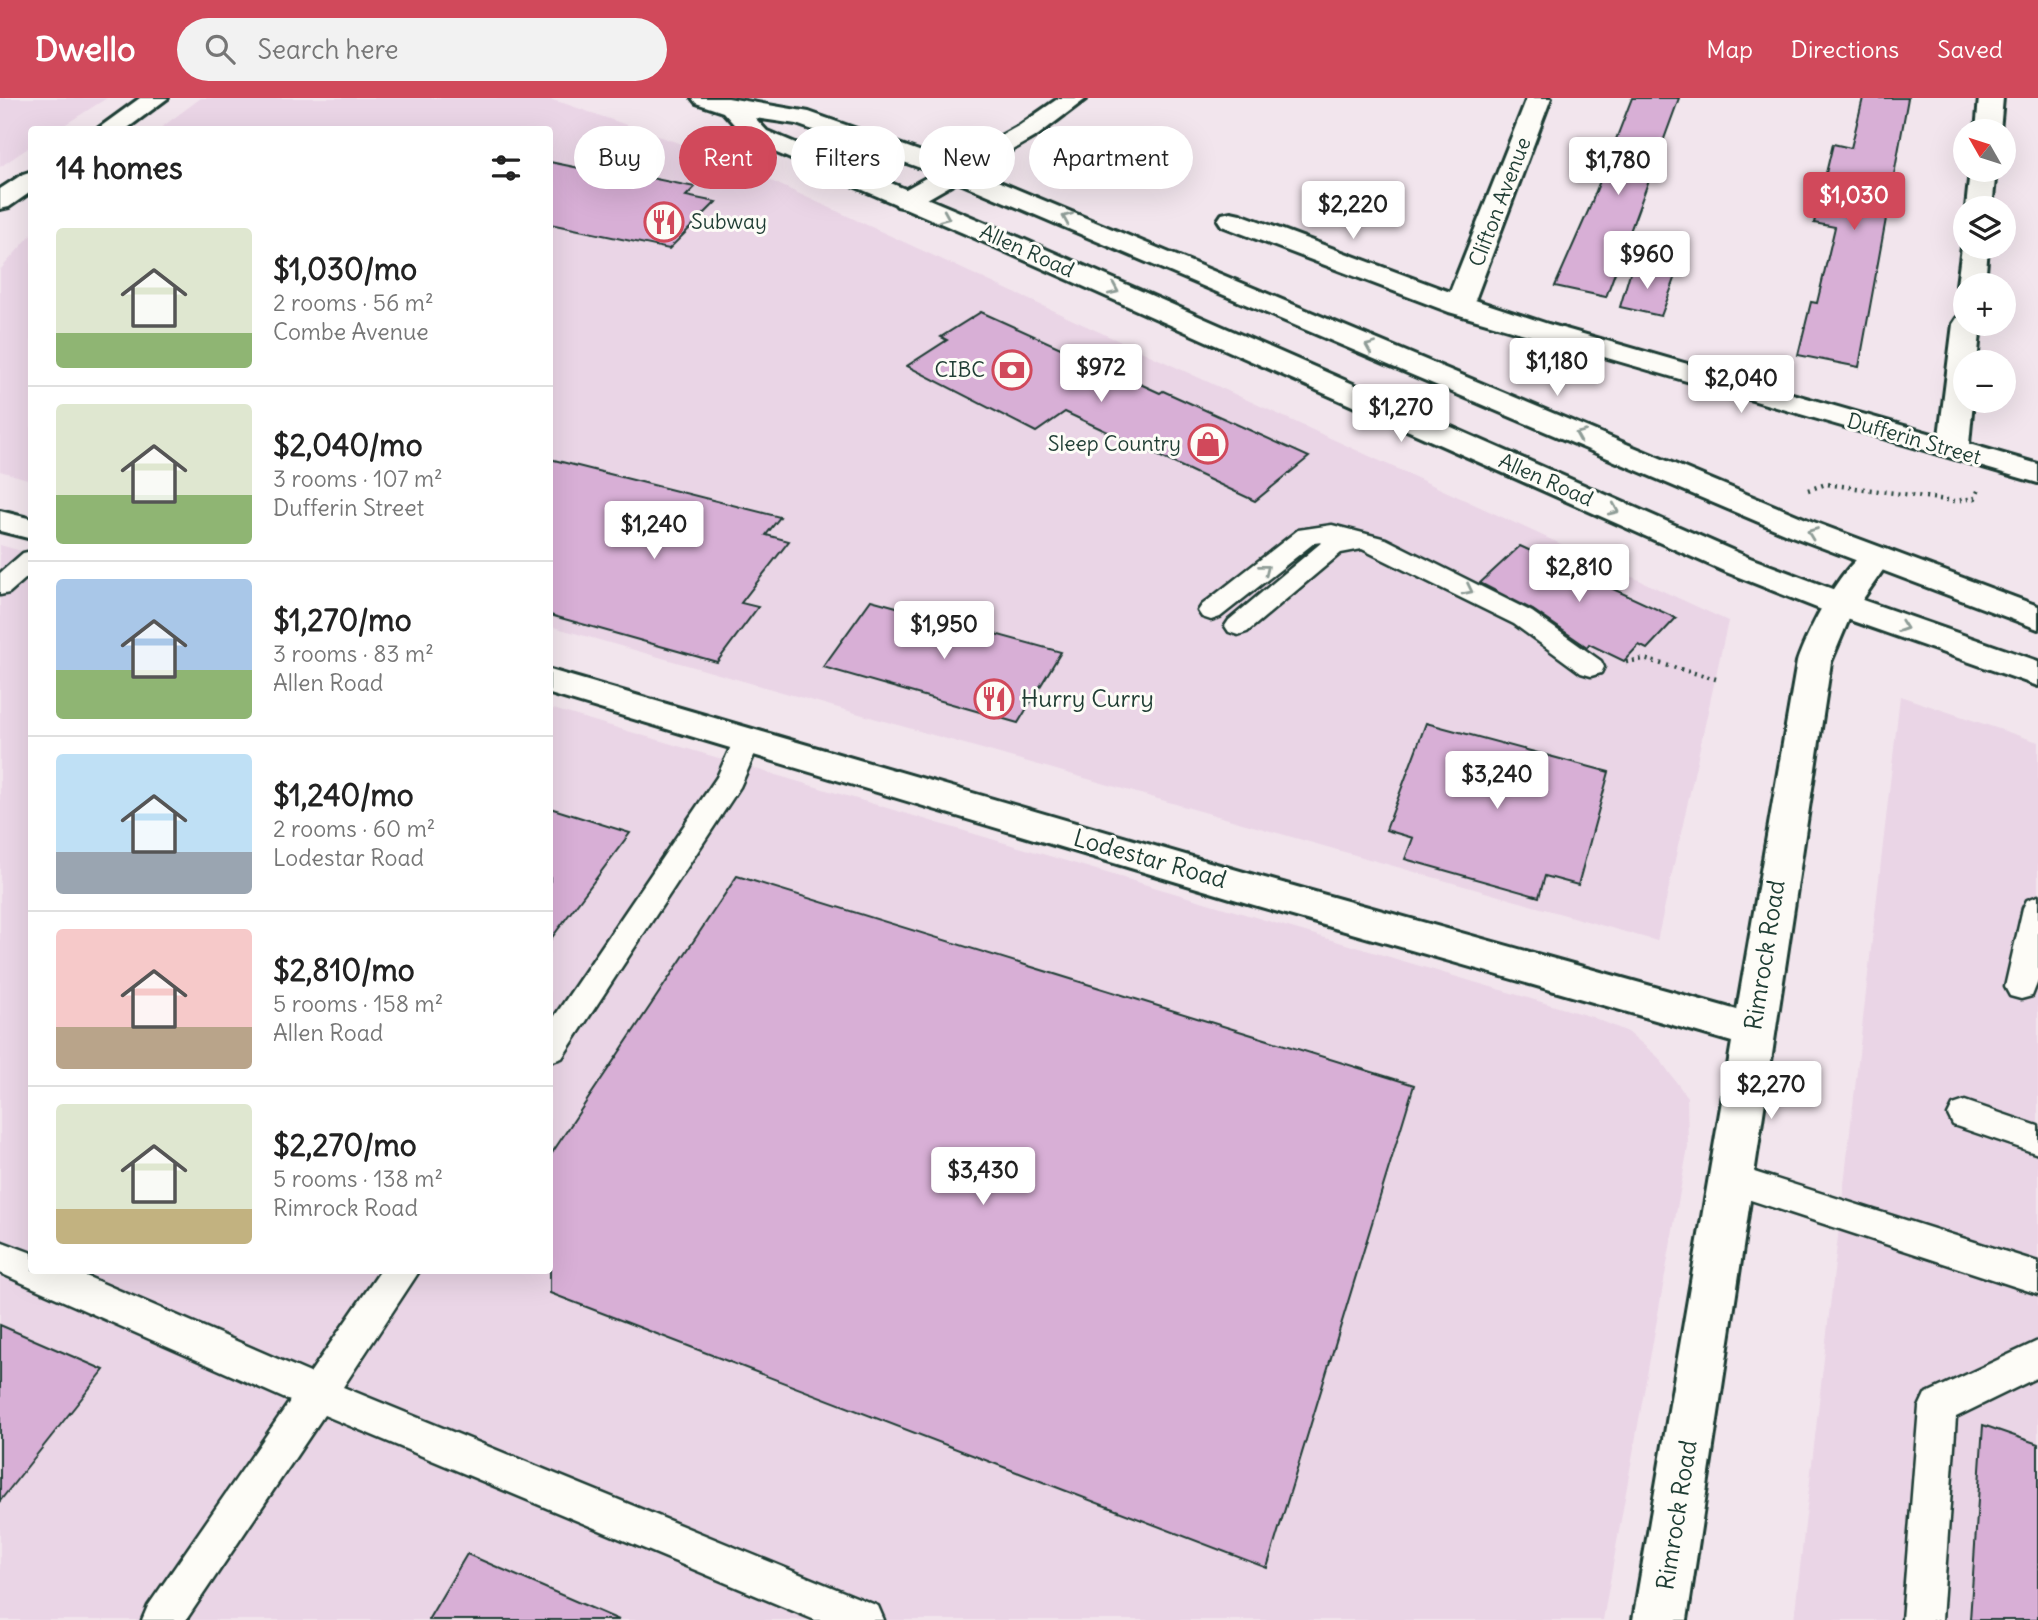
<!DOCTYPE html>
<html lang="en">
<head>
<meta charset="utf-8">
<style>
	:root { --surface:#fff; --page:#f2f2f2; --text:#222; --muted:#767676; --line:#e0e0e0; --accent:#d1495b }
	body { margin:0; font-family:Delius,sans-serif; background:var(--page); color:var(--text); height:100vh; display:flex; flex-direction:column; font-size:26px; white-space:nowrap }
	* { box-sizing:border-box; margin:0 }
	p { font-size:23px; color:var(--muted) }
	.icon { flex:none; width:38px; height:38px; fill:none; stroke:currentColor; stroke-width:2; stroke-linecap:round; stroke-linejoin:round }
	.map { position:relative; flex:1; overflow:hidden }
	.side { position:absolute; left:28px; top:28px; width:525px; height:1148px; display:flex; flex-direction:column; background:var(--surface); border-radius:7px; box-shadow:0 7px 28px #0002 }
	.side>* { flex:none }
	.hud { position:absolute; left:574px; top:28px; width:665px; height:63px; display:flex; gap:14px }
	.needle { width:46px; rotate:309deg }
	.fabs { position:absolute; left:1953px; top:21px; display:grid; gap:14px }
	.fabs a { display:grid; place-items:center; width:63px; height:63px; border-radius:50%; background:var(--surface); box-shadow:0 7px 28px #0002; font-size:35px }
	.price { position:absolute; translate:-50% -60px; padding:0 16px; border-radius:7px; background:#fff; color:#222; font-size:23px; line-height:46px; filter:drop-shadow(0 2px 4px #0008) }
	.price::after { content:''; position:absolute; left:50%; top:42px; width:21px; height:16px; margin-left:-10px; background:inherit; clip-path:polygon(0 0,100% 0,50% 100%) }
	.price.selected { background:var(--accent); color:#fff }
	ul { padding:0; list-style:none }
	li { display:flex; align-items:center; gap:21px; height:175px; padding:0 28px }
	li+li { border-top:2px solid var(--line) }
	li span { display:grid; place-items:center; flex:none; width:196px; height:140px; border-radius:7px; color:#555 }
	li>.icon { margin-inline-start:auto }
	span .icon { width:84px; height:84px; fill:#fffc; stroke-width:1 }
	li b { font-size:30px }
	h2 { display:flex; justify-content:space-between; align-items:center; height:84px; padding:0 28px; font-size:30px }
	.chip { padding:0 24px; border-radius:32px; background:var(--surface); box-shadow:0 7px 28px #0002; font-size:24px; line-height:63px }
	.chip.selected { background:var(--accent); color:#fff }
	header { display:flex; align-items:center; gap:42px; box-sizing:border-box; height:98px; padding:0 35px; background:var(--accent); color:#fff }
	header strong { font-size:33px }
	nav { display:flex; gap:38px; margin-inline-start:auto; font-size:24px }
	.search { width:490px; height:63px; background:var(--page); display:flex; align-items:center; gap:18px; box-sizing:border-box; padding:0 24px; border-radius:38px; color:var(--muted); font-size:26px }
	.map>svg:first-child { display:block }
	.built { fill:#ead5e6 }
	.building { fill:#d8afd6; stroke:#1f3d34; stroke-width:2 }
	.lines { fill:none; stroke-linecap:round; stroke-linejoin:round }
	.service-casing { stroke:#1f3d34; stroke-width:5 }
	.minor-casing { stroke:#1f3d34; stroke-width:6 }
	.tertiary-casing { stroke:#1f3d34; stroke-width:6 }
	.secondary-casing { stroke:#1f3d34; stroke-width:6 }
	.path { stroke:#1f3d34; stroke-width:4.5; stroke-dasharray:2 5; stroke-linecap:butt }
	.service { fill:#fdfcf7; fill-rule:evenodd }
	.minor { fill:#fdfcf7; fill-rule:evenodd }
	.tertiary { fill:#fdfcf7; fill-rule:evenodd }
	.secondary { fill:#fdfcf7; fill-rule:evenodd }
	.oneway { stroke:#8e9c96 }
	.labels { text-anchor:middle; stroke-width:6; stroke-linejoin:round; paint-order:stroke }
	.far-street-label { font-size:21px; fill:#1f3d34; stroke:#fdfcf7 }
	.far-poi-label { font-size:21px; fill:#1f3d34; stroke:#fdfcf7; text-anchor:end }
	.poi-label { font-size:24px; fill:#1f3d34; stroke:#fdfcf7; text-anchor:start }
	.street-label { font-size:24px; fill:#1f3d34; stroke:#fdfcf7 }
</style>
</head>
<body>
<header>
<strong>Dwello</strong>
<div class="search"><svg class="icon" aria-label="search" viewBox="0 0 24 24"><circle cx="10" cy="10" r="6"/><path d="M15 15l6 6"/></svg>Search here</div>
<nav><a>Map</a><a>Directions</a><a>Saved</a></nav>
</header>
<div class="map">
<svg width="2038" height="1522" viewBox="0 0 2038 1522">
	<rect width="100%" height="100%" fill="#f2e5ed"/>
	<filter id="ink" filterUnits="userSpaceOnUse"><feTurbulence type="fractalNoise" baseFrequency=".0143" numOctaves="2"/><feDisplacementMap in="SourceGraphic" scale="14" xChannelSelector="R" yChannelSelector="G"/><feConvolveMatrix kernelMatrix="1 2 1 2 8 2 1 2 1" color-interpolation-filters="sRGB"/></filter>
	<g filter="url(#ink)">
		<path class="built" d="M0,0H107L58,31L32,32L31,48L0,69Z
			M201,0H545L563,5L719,59L1728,523L1657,843L550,528V32H158Z
			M31,137V382L0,373V172Z
			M0,447L32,456V1172H550V610L1592,919L1628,934L1658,959L1687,999L1688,1049L1603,1522H0Z
			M1900,598L2038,644V1522H1794Z"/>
		<path class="building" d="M1632,0H1679L1606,199L1555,188L1589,111Z
			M1863,0H1908L1859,269L1798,257L1811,204L1817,205L1835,129L1814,125L1833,46L1851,50Z
			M550,64L647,84L651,80L695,89L686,98L716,104L669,151L550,126Z
			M1632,168L1676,178L1661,218L1620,209Z
			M981,214L1160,295L1163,293L1309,359L1255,403L1065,314L1036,334L907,268L947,242L941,239Z
			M550,361L780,419L766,437L789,443L741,505L758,509L717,564L550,517Z
			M1520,448L1676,520L1647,551L1639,547L1624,563L1589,546L1587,549L1533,512L1480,485Z
			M871,502L1061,554L1018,625L823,569Z
			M1426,625L1609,674L1578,787L1545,778L1539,799L1405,761L1413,740L1386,732Z
			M550,710L630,735L550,842Z
			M737,778L1414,987L1267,1470L550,1195V1058Z
			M0,1227L104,1272L0,1403Z
			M1983,1327L2038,1346V1522H1970Z
			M467,1456L619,1522H428Z"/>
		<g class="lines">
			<g class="service-casing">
				<path id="service" d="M1332,427L1386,441L1532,514L1601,563L1604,569L1601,575L1591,578L1581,575L1514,526L1362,451L1341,455L1247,534L1238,537L1229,534L1225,528L1229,522L1322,444L1314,445L1220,519L1211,522L1202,519L1198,513L1202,507L1298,432Z
					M32,453V475L9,495L0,497V475L23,455Z
					M747,632L757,635L761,642L740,689L562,960L550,964V925L717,679L737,635Z
					M2038,798V883L2032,898L2021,901L2010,898L2005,889L2023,810L2027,802Z
					M1965,1003L2038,1028V1056L1953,1027L1948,1017L1953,1007Z
					M1729,1066L2038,1164V1196L1717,1091L1712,1081L1717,1071Z
					M0,1143L32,1155V1172H72L310,1275L381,1172H420L343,1289L878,1508L884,1522H815L324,1317L186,1522H142L148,1508L290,1303L0,1175Z
					M2038,1243V1279L1956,1319L1942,1522H1902L1919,1309L1925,1296Z"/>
			</g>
			<g class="minor-casing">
				<path id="minor" d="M140,0H168L125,32H96Z
					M1527,0H1551L1475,202L1548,226L1939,338L1953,226L1957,220L1965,218V226H1981L1977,264H1965V303H1973L1969,346L2038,366V385L1449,214L1222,128L1218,122L1222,116L1231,114L1240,116L1450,194Z
					M1979,0H2003L2000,33H1976Z
					M1970,72H1996L1992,110H1966Z
					M32,73V93L9,109L0,111V91L23,76Z
					M1965,144V149H1988L1985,187H1965V194L1957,187L1962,149Z
					M0,413L32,421V441L0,433Z
					M1876,449L1888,452L1892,459L1849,521L1831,564L1687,1522H1633L1732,944L1254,807L550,596V572L1254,777L1737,912L1797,564C1807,534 1845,457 1876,449Z"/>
			</g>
			<g class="tertiary-casing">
				<path id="tertiary" d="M1059,0H1087L1038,37L915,108L906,110L897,108L893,102L897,96L1020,27Z"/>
			</g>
			<g class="secondary-casing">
				<path id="secondary" d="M692,0H728L809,14L964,69L1811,423L2038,508V531L1789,437L946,79L796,26L755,20L767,33L993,128L1750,460L1851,498L2038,563V588L1827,514L1726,474L975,140L749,43L723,14L696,5Z"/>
			</g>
			<path class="path" d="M1808,392L1826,386L1955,403L1975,400L1978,393
				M1626,564L1644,561L1716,581"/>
			<use href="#service" class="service"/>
			<use href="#minor" class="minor"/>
			<use href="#tertiary" class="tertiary"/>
			<use href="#secondary" class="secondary"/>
		</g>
		<defs><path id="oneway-chevron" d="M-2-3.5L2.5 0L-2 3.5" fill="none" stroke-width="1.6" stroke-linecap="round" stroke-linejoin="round" transform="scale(1.75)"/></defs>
		<g class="oneway">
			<use href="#oneway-chevron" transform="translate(945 119) rotate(23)"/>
			<use href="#oneway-chevron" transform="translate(1067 120) rotate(-157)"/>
			<use href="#oneway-chevron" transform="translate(1114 192) rotate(24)"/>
			<use href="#oneway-chevron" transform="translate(1370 249) rotate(-157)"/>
			<use href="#oneway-chevron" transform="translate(1580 337) rotate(-157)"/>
			<use href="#oneway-chevron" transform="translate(1614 412) rotate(24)"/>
			<use href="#oneway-chevron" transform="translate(1812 435) rotate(-159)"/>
			<use href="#oneway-chevron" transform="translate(1265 471) rotate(-38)"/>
			<use href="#oneway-chevron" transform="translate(1468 492) rotate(26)"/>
			<use href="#oneway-chevron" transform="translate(1903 529) rotate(19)"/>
		</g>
	</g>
	<defs>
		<g id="restaurant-ring" transform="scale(2.0125)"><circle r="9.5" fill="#fdfcf7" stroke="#d1495b" stroke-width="1.5"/><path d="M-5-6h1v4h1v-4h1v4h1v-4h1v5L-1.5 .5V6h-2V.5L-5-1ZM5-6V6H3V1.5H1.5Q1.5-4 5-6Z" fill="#d1495b"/></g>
		<g id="bank-ring" transform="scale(2.0125)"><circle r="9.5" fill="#fdfcf7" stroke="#d1495b" stroke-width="1.5"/><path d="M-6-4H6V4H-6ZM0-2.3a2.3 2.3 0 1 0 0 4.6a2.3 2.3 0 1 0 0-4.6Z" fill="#d1495b"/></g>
		<g id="shop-ring" transform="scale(2.0125)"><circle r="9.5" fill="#fdfcf7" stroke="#d1495b" stroke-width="1.5"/><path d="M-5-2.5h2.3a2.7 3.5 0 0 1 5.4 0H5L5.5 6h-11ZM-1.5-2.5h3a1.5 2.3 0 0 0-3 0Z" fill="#d1495b"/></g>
	</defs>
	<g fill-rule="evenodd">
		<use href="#restaurant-ring" x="664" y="124"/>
		<use href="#bank-ring" x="1012" y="272"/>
		<use href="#shop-ring" x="1208" y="346"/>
		<use href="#restaurant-ring" x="994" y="601"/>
	</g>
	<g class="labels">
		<g class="far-street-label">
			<text transform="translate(1500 104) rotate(-69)" y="7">Clifton Avenue</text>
			<text transform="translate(1027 153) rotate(24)" y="7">Allen Road</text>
			<text transform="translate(1914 341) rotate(16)" y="7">Dufferin Street</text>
			<text transform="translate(1546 382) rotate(24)" y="7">Allen Road</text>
		</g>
		<g class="far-poi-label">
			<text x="691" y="131" text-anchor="start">Subway</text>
			<text x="985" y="279">CIBC</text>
			<text x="1181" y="353">Sleep Country</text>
		</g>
		<g class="poi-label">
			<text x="1021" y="609">Hurry Curry</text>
		</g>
		<g class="street-label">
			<text transform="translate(1150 761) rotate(16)" y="8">Lodestar Road</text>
			<text transform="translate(1765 857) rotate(-81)" y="8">Rimrock Road</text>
			<text transform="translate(1677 1417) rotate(-81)" y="8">Rimrock Road</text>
		</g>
	</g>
</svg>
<div class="fabs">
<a><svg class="needle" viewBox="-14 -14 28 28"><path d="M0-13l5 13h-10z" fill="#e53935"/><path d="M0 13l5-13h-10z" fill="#767676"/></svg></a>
<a><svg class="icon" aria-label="layers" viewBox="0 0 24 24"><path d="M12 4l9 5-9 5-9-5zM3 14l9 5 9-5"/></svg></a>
<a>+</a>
<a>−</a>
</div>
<b class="price" style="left:1618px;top:99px">$1,780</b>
<b class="price selected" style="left:1854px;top:134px">$1,030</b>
<b class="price" style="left:1353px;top:143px">$2,220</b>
<b class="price" style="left:1647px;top:193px">$960</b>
<b class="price" style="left:1557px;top:300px">$1,180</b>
<b class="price" style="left:1101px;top:306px">$972</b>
<b class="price" style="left:1741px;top:317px">$2,040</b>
<b class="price" style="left:1401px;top:346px">$1,270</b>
<b class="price" style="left:654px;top:463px">$1,240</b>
<b class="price" style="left:1579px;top:506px">$2,810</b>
<b class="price" style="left:944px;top:563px">$1,950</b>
<b class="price" style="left:1497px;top:713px">$3,240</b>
<b class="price" style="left:1771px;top:1023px">$2,270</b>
<b class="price" style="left:983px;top:1109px">$3,430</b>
<div class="hud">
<a class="chip">Buy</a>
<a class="chip selected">Rent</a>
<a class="chip">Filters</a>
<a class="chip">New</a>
<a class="chip">Apartment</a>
</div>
<section class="side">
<h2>14 homes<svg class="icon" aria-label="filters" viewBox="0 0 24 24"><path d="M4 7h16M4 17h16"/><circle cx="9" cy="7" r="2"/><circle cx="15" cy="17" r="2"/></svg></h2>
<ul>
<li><span style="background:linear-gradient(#dfe7d0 75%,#8fb573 0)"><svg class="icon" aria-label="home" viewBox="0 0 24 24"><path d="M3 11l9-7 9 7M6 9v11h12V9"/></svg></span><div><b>$1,030/mo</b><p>2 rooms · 56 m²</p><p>Combe Avenue</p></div></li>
<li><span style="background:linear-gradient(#dfe7d0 65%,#8fb573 0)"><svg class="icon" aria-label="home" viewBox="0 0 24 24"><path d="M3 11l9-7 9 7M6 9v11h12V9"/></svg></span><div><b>$2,040/mo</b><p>3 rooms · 107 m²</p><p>Dufferin Street</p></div></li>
<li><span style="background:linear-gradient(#a9c7e8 65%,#8fb573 0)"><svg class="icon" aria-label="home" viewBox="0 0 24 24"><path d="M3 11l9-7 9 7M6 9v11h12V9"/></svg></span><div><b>$1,270/mo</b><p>3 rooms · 83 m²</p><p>Allen Road</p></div></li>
<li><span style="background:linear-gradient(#bfe0f5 70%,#9aa5b1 0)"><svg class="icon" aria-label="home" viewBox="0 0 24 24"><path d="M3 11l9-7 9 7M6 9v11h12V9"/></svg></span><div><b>$1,240/mo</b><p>2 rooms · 60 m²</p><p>Lodestar Road</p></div></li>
<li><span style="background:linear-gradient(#f6c9c9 70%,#b9a48a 0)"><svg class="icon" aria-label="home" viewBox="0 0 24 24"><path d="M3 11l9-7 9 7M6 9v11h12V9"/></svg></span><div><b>$2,810/mo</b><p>5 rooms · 158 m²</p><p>Allen Road</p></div></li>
<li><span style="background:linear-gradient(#dfe7d0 75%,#c2b280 0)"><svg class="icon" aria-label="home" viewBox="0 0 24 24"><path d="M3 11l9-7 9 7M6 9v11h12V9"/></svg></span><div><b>$2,270/mo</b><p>5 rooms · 138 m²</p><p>Rimrock Road</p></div></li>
</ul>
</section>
</div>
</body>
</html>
